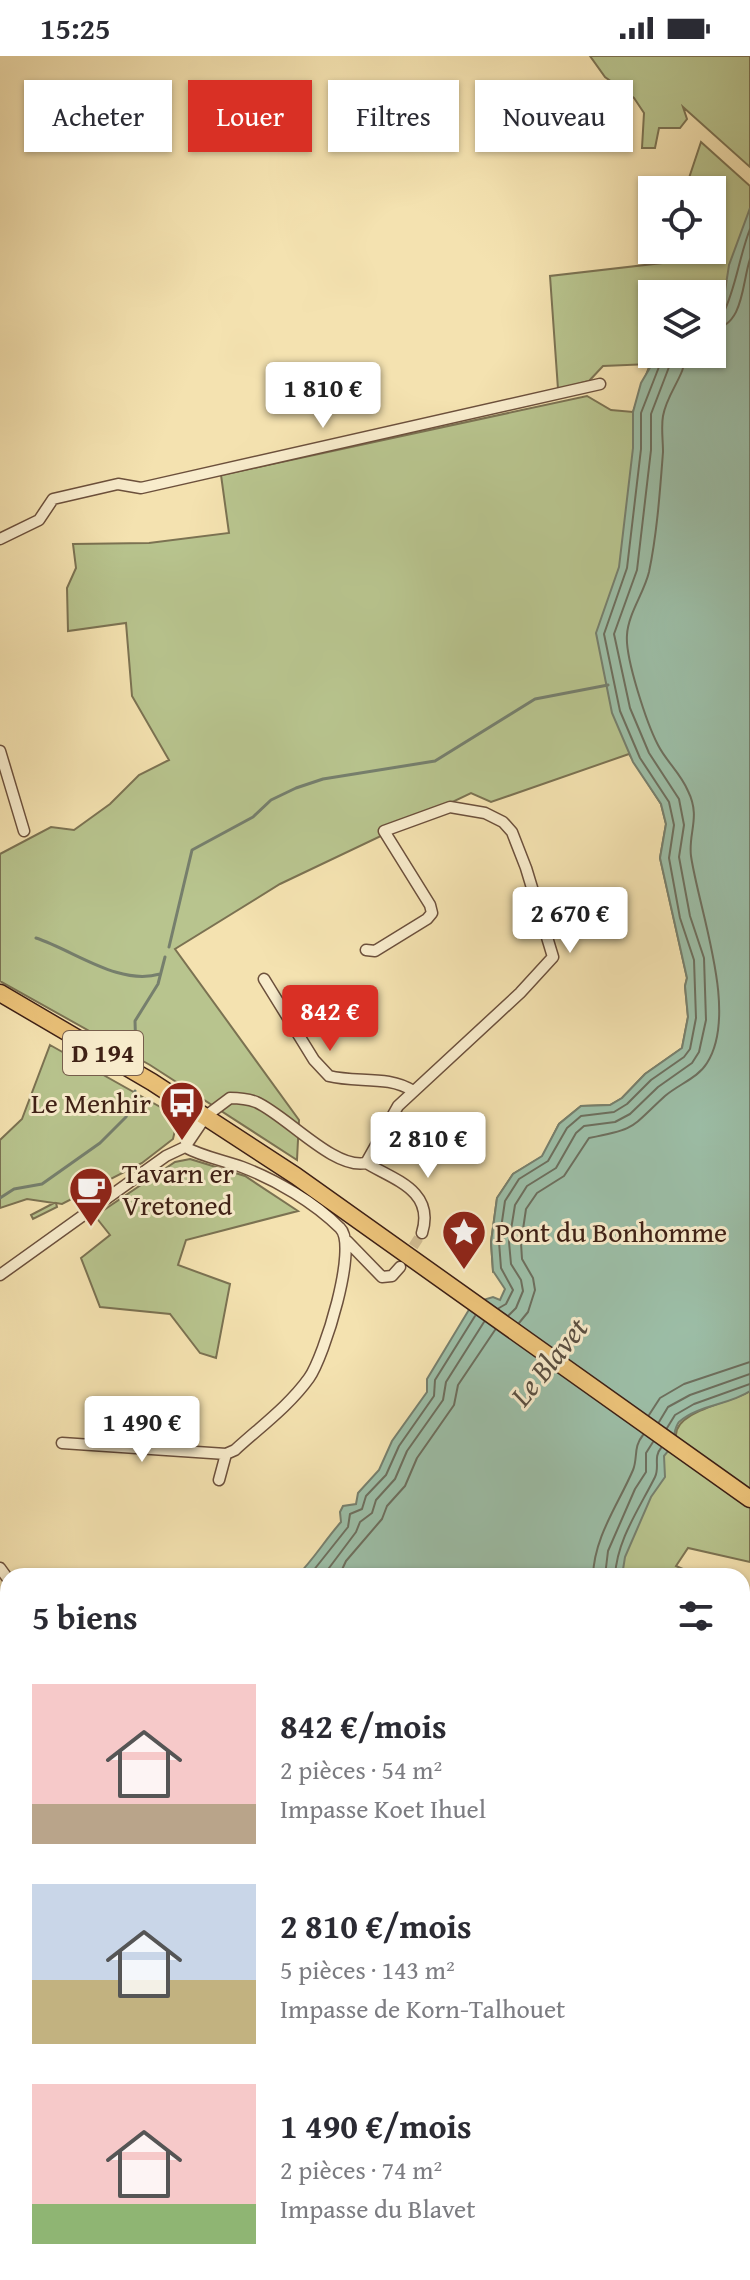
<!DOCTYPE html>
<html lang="fr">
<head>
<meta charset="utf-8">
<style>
	:root { --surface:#fff; --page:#f7f7f7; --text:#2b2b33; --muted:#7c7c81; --accent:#d93025 }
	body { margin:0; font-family:"Gentium Book Plus",serif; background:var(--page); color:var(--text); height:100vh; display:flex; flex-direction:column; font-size:30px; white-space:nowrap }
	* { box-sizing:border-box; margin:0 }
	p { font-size:26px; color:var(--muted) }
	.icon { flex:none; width:44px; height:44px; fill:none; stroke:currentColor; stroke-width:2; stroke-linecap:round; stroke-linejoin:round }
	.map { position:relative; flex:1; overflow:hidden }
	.details { position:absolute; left:0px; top:1512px; width:750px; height:712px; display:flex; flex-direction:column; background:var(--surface); border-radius:24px 24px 0 0; box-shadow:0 2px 6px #0004 }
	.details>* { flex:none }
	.banner { position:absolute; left:24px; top:24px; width:702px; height:72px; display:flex; gap:16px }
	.buttons { position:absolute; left:638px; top:120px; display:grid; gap:16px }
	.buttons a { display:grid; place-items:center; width:88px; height:88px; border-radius:0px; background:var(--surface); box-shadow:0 2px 6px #0004; font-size:40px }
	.price { position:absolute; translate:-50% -68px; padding:0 18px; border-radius:8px; background:#fff; color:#222; font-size:26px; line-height:52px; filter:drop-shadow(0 2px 4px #0008) }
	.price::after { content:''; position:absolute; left:50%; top:48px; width:24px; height:18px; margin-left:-12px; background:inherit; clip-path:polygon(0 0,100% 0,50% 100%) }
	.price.on { background:var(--accent); color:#fff }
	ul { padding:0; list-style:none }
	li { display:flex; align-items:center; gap:24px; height:200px; padding:0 32px }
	li span { display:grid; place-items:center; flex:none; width:224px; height:160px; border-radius:0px; color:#555 }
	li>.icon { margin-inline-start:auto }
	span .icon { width:96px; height:96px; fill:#fffc; stroke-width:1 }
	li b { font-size:34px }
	h2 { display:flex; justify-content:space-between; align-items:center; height:96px; padding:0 32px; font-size:34px }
	.chip { padding:0 28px; border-radius:0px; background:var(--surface); box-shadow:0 2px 6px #0004; font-size:28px; line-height:72px }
	.chip.on { background:var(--accent); color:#fff }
	.status { display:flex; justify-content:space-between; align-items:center; height:56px; padding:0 40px; background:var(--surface); direction:ltr }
	.status svg { height:22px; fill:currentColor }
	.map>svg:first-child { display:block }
	.green { fill:#b8c48e; stroke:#7b7252; stroke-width:2; fill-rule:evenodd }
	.water { fill:#9cbea7; stroke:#767f6d; stroke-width:2 }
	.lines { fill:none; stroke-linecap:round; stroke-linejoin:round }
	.shore { stroke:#6d6f5e; stroke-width:2 }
	.stream { stroke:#767f6d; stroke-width:3 }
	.street-tunnel { stroke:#d0bb91; stroke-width:10; stroke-dasharray:10 5; stroke-linecap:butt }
	.street-casing { stroke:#6c503c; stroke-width:13 }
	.primary-casing { stroke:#3e2015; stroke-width:19 }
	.street { stroke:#f8eccc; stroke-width:10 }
	.primary { stroke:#eac178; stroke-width:16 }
	.labels { text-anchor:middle; stroke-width:6; stroke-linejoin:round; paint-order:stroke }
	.shield { fill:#f8eccc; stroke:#765d4c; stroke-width:2 }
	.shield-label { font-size:26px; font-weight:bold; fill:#3e2015 }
	.poi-label { font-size:28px; fill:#3e2015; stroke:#f8eccc; text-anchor:start }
	.water-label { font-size:30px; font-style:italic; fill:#5a4f41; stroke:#f8eccc }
</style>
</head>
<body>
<div class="status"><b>15:25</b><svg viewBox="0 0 49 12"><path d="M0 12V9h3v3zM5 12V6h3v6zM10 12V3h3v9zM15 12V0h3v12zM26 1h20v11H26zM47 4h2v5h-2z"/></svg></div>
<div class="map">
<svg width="750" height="2224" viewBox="0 0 750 2224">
	<rect width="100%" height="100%" fill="#f4e2b0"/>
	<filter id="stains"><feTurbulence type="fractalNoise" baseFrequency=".0025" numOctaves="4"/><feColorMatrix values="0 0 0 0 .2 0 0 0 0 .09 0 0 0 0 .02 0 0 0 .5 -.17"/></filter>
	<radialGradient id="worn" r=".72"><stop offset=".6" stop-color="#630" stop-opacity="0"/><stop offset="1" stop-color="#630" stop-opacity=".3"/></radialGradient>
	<path class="green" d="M590,0H750V111L683,51L687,63L680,72H659L655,92H642L644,57L634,42L605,21Z
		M701,86L750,130V960L493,1215L491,1186L497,1142L513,1118L543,1100L559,1068L581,1050L610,1049L622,1042L645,1018L682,992L688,961L685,930L687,922L660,802L666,768L661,748L629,698L491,746L471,737L280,828L175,893L299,1064L297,1104L150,1009L0,925V798L51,771L74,774L110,748L139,719L169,704L132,640L126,567L68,575L67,532L76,512L73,488L149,487L229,477L221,419L587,340L611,354L633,356L650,308L603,310L589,325L558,333L550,220L662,207L666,194H712V134H685ZM652,238H712V298H652Z
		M50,989L178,1061L173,1083L142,1107L62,1148L56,1147L57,1151L33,1163L31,1159L54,1147L27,1143L0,1152V1084L22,1063Z
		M190,1103L245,1120L298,1155L186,1184L178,1209L230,1228L216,1302L200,1297L170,1258L100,1251L81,1202L110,1179L95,1160L175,1106Z
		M750,1335V1506L688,1492L676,1510L699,1520H509L676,1381C673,1355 731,1347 750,1335Z
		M742,1698L747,1702L744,1715L750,1721V1848L742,1839Z
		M0,1844L8,1845V2216L14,2224H0Z
		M224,2216H617V2224H219Z"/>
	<path class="water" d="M750,152V1335C729,1349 698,1349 679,1366C672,1374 677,1387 664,1400L665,1421L651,1441L625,1501L622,1520H297C314,1503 325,1484 341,1466L340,1456L343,1450L356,1448L358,1437L379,1414L392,1385L427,1336V1323L473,1247L493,1241L500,1244L505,1233L493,1215L491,1186L497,1142L513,1118L542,1100L559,1068L581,1050L610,1049L622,1042L645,1018L682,992L688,961L685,930L687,922L660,802L666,768L661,748L633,706L612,657L596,577L619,511L633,392V356L641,327L658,298H712V257L725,235L729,209Z
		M8,1991V2216H294L300,2224H0V2017Z"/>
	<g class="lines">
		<path class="shore" d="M712,263L723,258C736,232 739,201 750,173
			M712,273C744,271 742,226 750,203
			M499,1252L506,1248L513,1234L501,1212L499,1186L505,1145L519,1123L548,1105L567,1072L581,1060L614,1056L627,1048L651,1024L684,1001L690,993L696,962L694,904L680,862L669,802L674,769L669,746L640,702L620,655L604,578L627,512L641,393V357L664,298
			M509,1259L516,1252L523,1235L521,1224L511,1208L509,1186L515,1149L527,1130L556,1112L576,1077L584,1070L615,1066L630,1058L658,1031L692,1007L699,996L706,964L704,902L690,860L679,801L684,769L679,743L649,697L630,652L614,578L637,514L651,394V358L674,298
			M519,1267L528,1256L535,1234L533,1222L522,1203L521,1187L526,1153L537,1137L564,1120L589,1082C637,1073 630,1072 665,1040C679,1028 698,1022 707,1007C739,957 699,855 691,800C688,777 701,761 688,735C681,718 666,705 658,689C647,668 625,602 627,579C628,558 644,537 649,516C657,478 660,435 663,396C663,384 661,371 663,360C667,337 685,320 686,298
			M649,1359L660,1342L684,1328L750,1306
			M659,1366L668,1351L690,1339L750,1318
			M667,1372L675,1359L694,1348L750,1328
			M309,1520L348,1471L350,1458L362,1453L366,1440L386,1419L399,1390L434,1340L435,1324L475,1260
			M323,1520L356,1476L360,1466L372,1457L376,1444L395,1423L407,1395L443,1344L446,1326L484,1266
			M339,1520L346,1505L382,1463L387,1450L405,1430L417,1402L454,1349L458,1329L495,1274
			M593,1520C594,1481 618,1449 633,1414C638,1402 633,1391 643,1379
			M605,1520L608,1495L635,1433L646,1416V1397L653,1386
			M615,1520C617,1484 639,1453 655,1421C660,1411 653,1401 661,1392"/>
		<path class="stream" d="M36,882C75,895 119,930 160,918
			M169,891L192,794L253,761L271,744L296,732L323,723L435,705L535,643L608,629
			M136,997L135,965L158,928L165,901
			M0,1142L14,1133L42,1128L100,1087L126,1061L135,1035
			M742,1742L750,1753"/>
		<path class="street-tunnel" d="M405,1203L422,1177"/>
		<g class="street-casing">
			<path id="street" d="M0,483L39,464L53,443L118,428L141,432L600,328
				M0,695L24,775
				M264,923L314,1004L329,1020C356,1027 389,1019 413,1035
				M185,1091C203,1101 223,1104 242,1111C276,1124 314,1146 340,1172C359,1190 324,1301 309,1322C289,1350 260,1371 235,1394L226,1398
				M366,1107L398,1050L520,937L553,901L526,812L512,776L503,766L485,757L450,751L384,775L430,849L432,857L427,863L375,895L366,894
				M347,1185L382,1221L392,1220L400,1211
				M0,1219L166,1100L185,1091L206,1060L230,1042C239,1042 248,1043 256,1046C286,1059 334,1114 366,1107C395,1124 435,1135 422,1177
				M62,1387L226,1398
				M219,1424L226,1398
				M0,1512L8,1523"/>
		</g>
		<g class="primary-casing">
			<path id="primary" d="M0,937L152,1026L296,1120L750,1443"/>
		</g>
		<use href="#street" class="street"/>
		<use href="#primary" class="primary"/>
	</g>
	<defs>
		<g id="bus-pin" transform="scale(2.3)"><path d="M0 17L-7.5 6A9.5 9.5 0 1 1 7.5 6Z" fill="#8f2418" stroke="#f8eccc"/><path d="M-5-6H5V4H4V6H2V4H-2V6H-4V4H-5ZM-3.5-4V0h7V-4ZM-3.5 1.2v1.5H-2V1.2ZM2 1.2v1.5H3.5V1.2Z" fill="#fff"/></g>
		<g id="cafe-pin" transform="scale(2.3)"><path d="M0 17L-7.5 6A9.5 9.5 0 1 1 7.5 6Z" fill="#8f2418" stroke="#f8eccc"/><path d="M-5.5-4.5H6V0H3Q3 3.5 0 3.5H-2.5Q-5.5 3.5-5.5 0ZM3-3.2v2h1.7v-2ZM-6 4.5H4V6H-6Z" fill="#fff"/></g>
		<g id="sight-pin" transform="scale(2.3)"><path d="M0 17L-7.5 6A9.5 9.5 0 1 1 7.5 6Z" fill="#8f2418" stroke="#f8eccc"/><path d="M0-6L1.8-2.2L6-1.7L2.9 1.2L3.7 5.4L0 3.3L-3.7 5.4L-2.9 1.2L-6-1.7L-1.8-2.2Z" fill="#fff"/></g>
	</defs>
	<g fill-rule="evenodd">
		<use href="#bus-pin" x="182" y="1047"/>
		<use href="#cafe-pin" x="91" y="1133"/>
		<use href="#sight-pin" x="464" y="1176"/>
	</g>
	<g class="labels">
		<rect class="shield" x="63" y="975" width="80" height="44" rx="6"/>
		<g class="shield-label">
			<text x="103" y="1006">D 194</text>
		</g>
		<g class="poi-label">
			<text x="151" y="1057" text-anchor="end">Le Menhir</text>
			<text x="122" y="1127">Tavarn er<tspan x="122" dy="32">Vretoned</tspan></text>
			<text x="495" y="1186">Pont du Bonhomme</text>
		</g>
		<g class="water-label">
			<text transform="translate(549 1306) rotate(-51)" y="10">Le Blavet</text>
		</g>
	</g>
	<rect width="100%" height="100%" filter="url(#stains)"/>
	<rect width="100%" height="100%" fill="url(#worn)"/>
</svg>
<div class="buttons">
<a><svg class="icon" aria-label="locate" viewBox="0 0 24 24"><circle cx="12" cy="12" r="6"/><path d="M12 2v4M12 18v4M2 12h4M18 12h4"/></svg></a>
<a><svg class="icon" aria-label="layers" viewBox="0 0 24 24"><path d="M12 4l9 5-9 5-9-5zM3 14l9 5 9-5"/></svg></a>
</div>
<b class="price" style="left:323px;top:374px">1 810 €</b>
<b class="price" style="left:570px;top:899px">2 670 €</b>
<b class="price on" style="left:330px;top:997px">842 €</b>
<b class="price" style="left:428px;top:1124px">2 810 €</b>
<b class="price" style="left:142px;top:1408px">1 490 €</b>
<div class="banner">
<a class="chip">Acheter</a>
<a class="chip on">Louer</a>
<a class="chip">Filtres</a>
<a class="chip">Nouveau</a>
</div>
<section class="details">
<h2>5 biens<svg class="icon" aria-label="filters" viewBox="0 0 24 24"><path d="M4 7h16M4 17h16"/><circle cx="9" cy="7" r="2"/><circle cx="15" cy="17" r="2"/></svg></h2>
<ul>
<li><span style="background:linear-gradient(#f6c9c9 75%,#b9a48a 0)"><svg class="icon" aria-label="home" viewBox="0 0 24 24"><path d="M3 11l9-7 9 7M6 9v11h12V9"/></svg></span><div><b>842 €/mois</b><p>2 pièces · 54 m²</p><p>Impasse Koet Ihuel</p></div></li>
<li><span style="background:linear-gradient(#c9d6e8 60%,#c2b280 0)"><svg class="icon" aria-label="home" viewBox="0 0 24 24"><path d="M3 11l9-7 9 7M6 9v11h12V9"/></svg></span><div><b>2 810 €/mois</b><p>5 pièces · 143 m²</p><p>Impasse de Korn-Talhouet</p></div></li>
<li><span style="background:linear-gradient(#f6c9c9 75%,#8fb573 0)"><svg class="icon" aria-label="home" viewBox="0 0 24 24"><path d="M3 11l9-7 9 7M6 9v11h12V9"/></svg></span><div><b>1 490 €/mois</b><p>2 pièces · 74 m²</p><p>Impasse du Blavet</p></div></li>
</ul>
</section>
</div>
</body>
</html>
